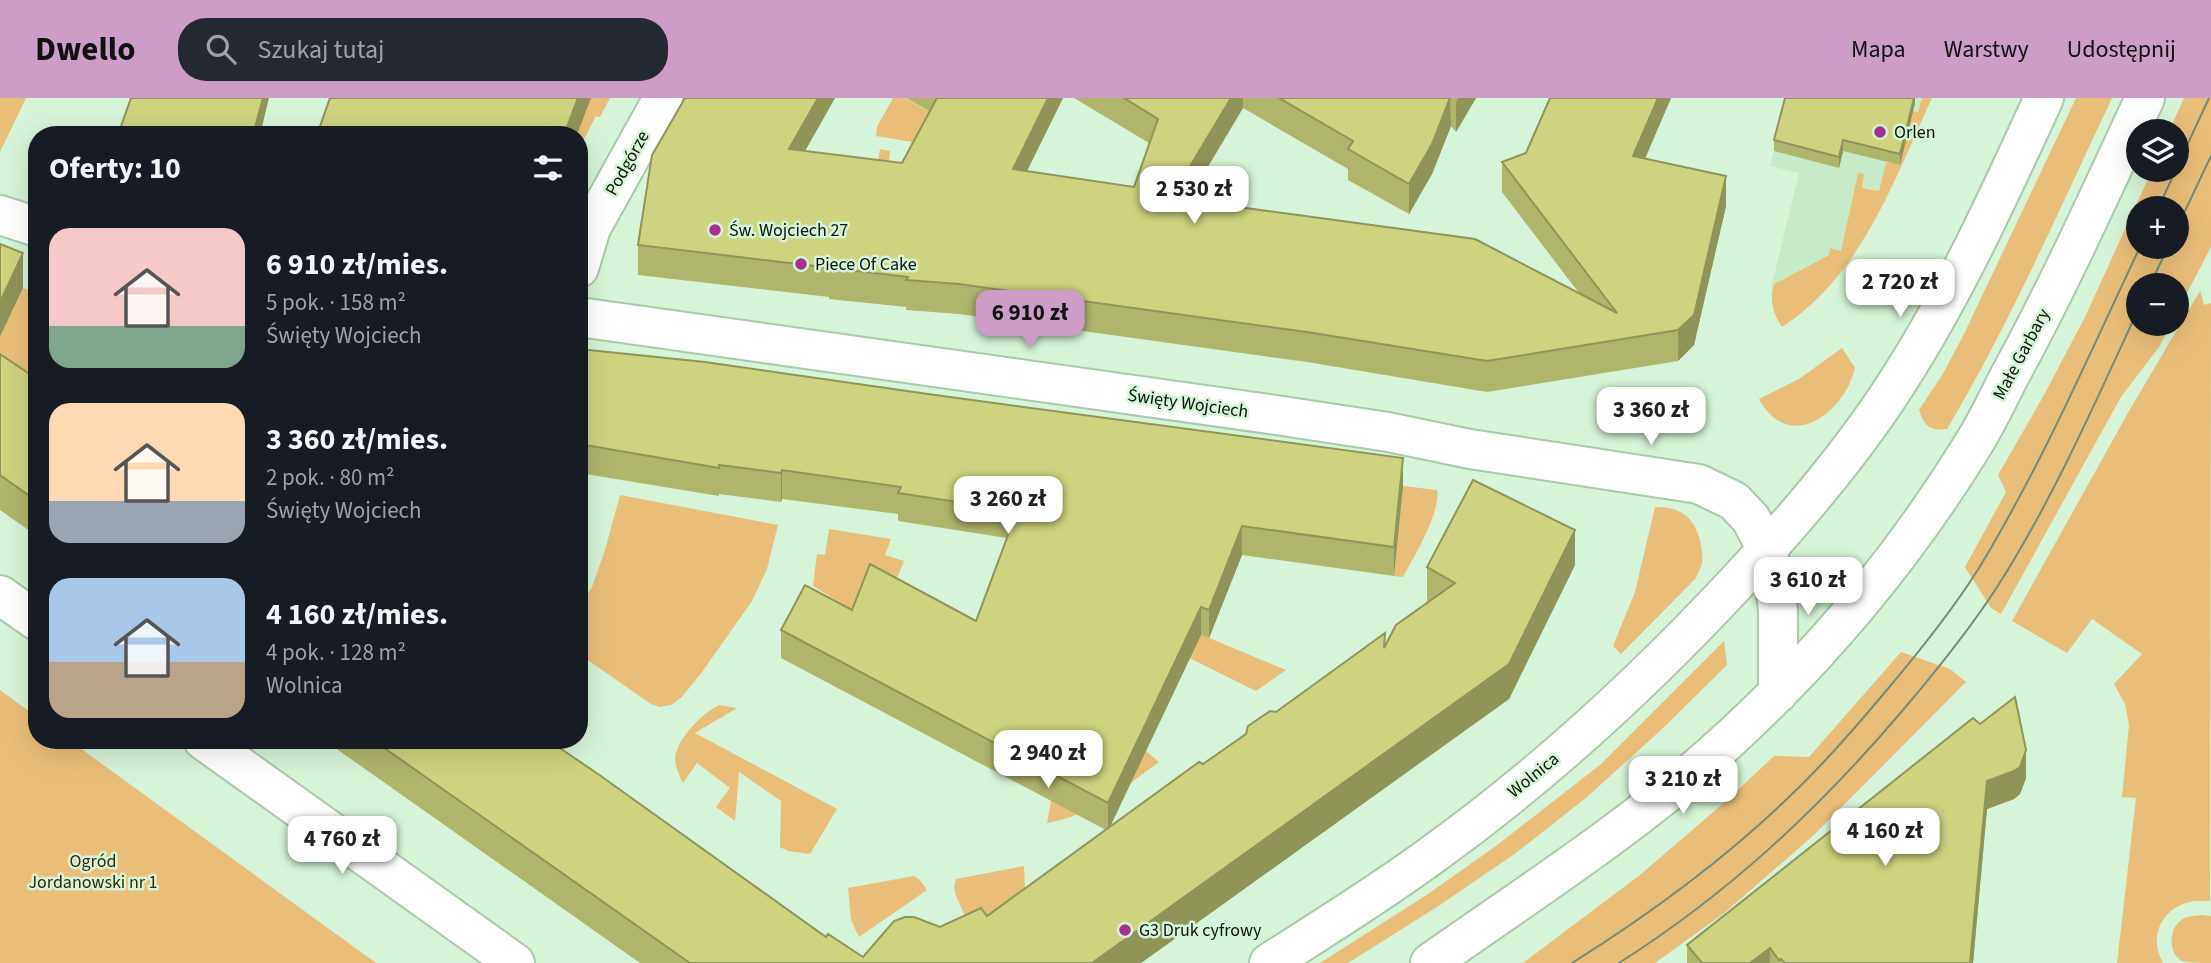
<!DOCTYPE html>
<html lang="pl">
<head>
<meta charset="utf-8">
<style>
	:root { --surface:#171b24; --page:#242831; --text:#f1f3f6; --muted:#9ea1a6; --accent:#ce9dc7 }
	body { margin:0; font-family:"Source Sans 3",sans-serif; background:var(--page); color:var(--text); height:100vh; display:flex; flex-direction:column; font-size:26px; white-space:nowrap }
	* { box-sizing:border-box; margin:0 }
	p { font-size:23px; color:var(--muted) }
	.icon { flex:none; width:38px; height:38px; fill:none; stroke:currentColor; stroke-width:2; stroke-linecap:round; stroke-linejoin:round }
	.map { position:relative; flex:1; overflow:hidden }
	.panel { position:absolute; left:28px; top:28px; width:560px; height:623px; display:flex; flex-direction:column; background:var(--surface); border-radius:28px; box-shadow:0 7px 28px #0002 }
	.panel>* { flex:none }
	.tools { position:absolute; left:2126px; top:21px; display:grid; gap:14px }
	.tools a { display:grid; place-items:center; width:63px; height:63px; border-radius:50%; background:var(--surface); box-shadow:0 7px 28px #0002; font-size:35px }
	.price { position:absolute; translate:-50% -60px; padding:0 16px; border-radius:14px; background:#fff; color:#222; font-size:23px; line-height:46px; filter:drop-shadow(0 2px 4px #0008) }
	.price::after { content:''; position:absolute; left:50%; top:42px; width:21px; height:16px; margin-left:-10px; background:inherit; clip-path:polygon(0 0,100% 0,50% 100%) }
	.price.selected { background:var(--accent); color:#111 }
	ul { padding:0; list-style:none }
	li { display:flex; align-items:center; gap:21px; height:175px; padding:0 21px }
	li span { display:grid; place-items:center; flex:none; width:196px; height:140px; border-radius:21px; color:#555 }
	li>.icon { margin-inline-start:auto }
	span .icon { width:84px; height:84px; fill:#fffc; stroke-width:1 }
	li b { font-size:30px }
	h2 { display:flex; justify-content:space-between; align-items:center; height:84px; padding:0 21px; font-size:30px }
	header { display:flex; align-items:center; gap:42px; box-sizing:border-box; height:98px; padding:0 35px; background:var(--accent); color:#111 }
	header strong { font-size:33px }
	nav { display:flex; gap:38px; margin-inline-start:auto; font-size:24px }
	.search { width:490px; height:63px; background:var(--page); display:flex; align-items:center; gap:18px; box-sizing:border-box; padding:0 24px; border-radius:28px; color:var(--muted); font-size:26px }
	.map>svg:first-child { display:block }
	.built { fill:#c7ebc8 }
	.green { fill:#e9be78; fill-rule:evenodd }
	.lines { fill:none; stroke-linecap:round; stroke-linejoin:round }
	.minor-casing { stroke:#abc8ac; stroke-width:42 }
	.minor { stroke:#fff; stroke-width:38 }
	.tram { stroke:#768b77; stroke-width:2 }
	.wall { fill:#b0b56c }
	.shaded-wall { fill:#909458 }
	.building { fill:#cdd37e; stroke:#909458; stroke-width:2 }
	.poi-dot { fill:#a4338e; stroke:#d6f4d7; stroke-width:2.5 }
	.labels { text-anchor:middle; stroke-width:5; stroke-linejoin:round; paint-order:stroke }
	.poi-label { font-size:18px; fill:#0b150c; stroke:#d6f4d7; text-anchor:start }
	.street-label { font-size:18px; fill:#0b150c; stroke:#d6f4d7 }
	.park-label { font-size:18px; fill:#392704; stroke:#d6f4d7 }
</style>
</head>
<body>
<header>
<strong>Dwello</strong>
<div class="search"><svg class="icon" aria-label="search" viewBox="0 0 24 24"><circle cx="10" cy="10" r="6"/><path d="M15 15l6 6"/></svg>Szukaj tutaj</div>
<nav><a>Mapa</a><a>Warstwy</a><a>Udostępnij</a></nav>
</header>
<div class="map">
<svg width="2211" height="865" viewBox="0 0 2211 865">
	<rect width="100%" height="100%" fill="#d6f4d7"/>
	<path class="built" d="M1787,0H1922L1918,14L1914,13L1886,64L1879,93L1862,90L1864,76L1858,75L1841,153L1829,157L1779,183L1771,190L1799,75L1770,68Z"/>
	<path class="green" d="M0,0H26L0,54Z
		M589,0H610L600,19L596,18L579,51V37H577Z
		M893,0H905L955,28L909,82L878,63L880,51L890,53L889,65L901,67L912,44L876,38L877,29Z
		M1922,0H1932C1894,82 1862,177 1782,229C1773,216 1769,201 1774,186L1829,157L1830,150L1841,153L1858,75L1864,76L1862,90L1879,93L1886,64L1891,65L1913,13L1918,14Z
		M2076,0H2112C2059,112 2010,225 1947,331C1930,333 1924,328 1919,312L1944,274L1963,238Z
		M2184,0H2211V149L2177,214V187H2138V226H2171L2159,249L2121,299L2001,516L1991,510L1965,469L2006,394L1998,377L2044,297L2085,219L2152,72H2177V33H2169ZM2138,110H2177V149H2138Z
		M23,190L37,194V317L0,291V239Z
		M2200,193L2204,207L2211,205L2210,803C2201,803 2191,802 2183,806C2158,816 2150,843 2163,865H2117L2136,700L2122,699L2129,627L2125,606L2114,586L2142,556L2092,521L2067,555L2012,523L2129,313Z
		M1842,250L1855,270C1844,316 1789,356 1759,301L1799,281Z
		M1403,388L1437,392C1441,414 1414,459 1403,479L1394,478Z
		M620,397L778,427L767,471L752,503L702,574L681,600L671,607L660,609L651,606L579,556V510L592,489L605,452Z
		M1655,409C1664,409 1675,410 1682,415C1697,423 1704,449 1702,465C1701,470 1698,475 1696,480L1621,556L1613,548L1635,494Z
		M829,431L891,441L885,457L904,463L887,504L862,518L813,488L817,456L825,457Z
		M1139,535L1202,537L1286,572L1256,593Z
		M1724,543L1727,567L1661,632L1587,699L1516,755L1437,809L1348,865H1320L1428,796L1496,748L1601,666Z
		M1901,554L1950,571L1966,584L1815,736L1723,816L1655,865H1523L1640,777L1726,703L1774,658L1809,659Z
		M0,592L37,619V642H69L376,865H0Z
		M719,607L737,610L695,635L837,711L810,756L788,753L780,749L781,703L739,674L735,723L716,709L730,690L697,665L683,685C678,675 672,663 677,652C683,635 703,615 719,607Z
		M1146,653L1159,664C1120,692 1096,716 1047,725L1051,703L1066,674Z
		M1024,768L1026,812L978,847L956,798L954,790L956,781Z
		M914,778L920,782L927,792L859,839L851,822L848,790Z
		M2202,817L2211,818V865C2203,865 2190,865 2182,863C2169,856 2168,833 2180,823C2186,818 2194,818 2202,817Z"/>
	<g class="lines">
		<g class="minor-casing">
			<path id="minor" d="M0,117L37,129
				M579,170L591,130L663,0
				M579,219L1276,317L1388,334L1470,351L1699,386L1734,403L1751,421L1767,452L1774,479L1778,512V595
				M0,497L37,523
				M203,642L515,865
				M1269,865C1324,830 1380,795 1432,757C1543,677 1644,584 1737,484C1791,426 1843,366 1887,300C1950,206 1997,102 2044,0
				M1430,865C1525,798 1625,734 1712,657C1813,567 1903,461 1974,345C1987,324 1998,301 2009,279C2059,188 2101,94 2145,0"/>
		</g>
		<use href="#minor" class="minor"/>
		<path class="tram" d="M2177,69L2209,0
			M2158,110L2176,72
			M2177,130L2211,58
			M2150,187L2168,149
			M1572,865C1650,816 1724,762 1790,698C1825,665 1856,629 1886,593C1919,554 1952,513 1979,470C2041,368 2089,257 2140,149
			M1619,865C1729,795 1819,711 1903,612C1937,572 1971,530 1999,486C2054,399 2095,305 2138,212"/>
	</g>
	<path class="wall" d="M685,0H835L805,53L902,65L929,13L906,0H1063L1027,73L1134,89L1149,45L1074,0H1476L1456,34L1451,28L1432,76L1409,116L1348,82V71L1243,10L1188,102L1579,195L1502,94V64L1526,55L1550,0H1671L1645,61L1726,108L1694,247L1678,263L1487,294L1307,264L959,216L906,212V209L829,201V199L638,177V147Z
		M1915,0V5L1900,67L1843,53L1839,70L1774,53V42Z
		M579,251L1403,388L1394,478L1242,457L1209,540L1201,537L1110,729L1203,666L1276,614L1385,547L1427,505V469L1575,467L1509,601L1141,865H640L324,642H548L826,839L863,859L940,829L987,818L1106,732L781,560V532L852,512L976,523L1007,440L898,423V416L782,401L781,404L719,396V398L579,375Z
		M0,256L37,281V438L0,412Z
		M2026,680L2020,696L2014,701L1987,711L1973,865H1687V847Z"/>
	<path class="shaded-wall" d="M263,0H269L260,37H253Z
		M578,0H591L577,37H564Z
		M818,0H835L789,81V51Z
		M1048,0H1063L1013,101V71Z
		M1231,0H1243V10L1171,130V100Z
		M1450,0L1451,28L1432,76L1409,116V86Z
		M1458,0H1476L1456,34V4Z
		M1658,0H1671L1633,88V58Z
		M1914,0H1915V5L1900,67V56Z
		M1843,42V53L1839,70V59Z
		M1726,78V108L1694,247L1678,263V232Z
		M23,155V190L0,239V204Z
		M1403,360V388L1394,478V449Z
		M782,372V401L781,404V375Z
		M1242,428V457L1209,540V512Z
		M1575,432V467L1509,601L1141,865H1092Z
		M1201,509V537L1108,733V705Z
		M2026,652V680L2020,696L2014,701L1987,711L1973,865H1970L1987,683Z
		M1770,850V865H1750Z"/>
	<path class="building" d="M131,0H263L253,37H118Z
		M330,0H578L564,37H317Z
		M685,0H818L789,51L902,65L937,0H1048L1013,71L1134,89L1158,21L1124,0H1231L1171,100L1475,141L1617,215L1502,64L1526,55L1550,0H1658L1633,58L1726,78L1694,217L1678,232L1487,263L1307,234L959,186L906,182L908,179L638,147L652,57Z
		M1279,0H1450L1432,46L1409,86L1348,51L1353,43Z
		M1785,0H1914L1900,56L1843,42L1839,59L1774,42Z
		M0,146L23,155L0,204Z
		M579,251L705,264L935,297L1403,360L1394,449L1242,428L1209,512L1201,509L1108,705L781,532L805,487L852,512L870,466L976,523L1017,413L898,395L901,389L782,372L781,375L719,367V370L579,346Z
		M0,256L37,281V403L0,377Z
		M1473,382L1575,432L1509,566L1092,865H690L373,642H548L598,676L826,839L828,836L863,859L894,823L905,819H914L940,829L981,810L987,818L1199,664L1203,666L1246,636L1248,628L1270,613L1276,614L1385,535L1384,550L1396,527L1455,485L1427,469Z
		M2015,599L2026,652L2020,669L2014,673L1987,683L1970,865H1785L1781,861L1779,862L1770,850L1750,865H1702L1687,847L1973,620L1980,626Z"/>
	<g class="poi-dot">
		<circle cx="1880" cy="34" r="7"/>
		<circle cx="715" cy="132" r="7"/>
		<circle cx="801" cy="166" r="7"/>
		<circle cx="1125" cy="832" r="7"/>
	</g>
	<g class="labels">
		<g class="poi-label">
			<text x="1894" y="40">Orlen</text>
			<text x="729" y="138">Św. Wojciech 27</text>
			<text x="815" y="172">Piece Of Cake</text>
			<text x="1139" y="838">G3 Druk cyfrowy</text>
		</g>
		<g class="street-label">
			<text transform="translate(627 65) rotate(-61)" y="6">Podgórze</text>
			<text transform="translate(2021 256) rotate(-62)" y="6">Małe Garbary</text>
			<text transform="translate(1188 305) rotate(8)" y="6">Święty Wojciech</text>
			<text transform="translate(1533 677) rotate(-39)" y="6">Wolnica</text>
		</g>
		<g class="park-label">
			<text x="93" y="769">Ogród<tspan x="93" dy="21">Jordanowski nr 1</tspan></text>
		</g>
	</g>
</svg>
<div class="tools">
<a><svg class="icon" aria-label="layers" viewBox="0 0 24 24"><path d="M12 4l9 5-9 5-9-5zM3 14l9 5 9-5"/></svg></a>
<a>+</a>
<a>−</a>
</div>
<b class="price" style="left:1194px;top:128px">2 530 zł</b>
<b class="price" style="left:1900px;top:221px">2 720 zł</b>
<b class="price selected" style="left:1030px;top:252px">6 910 zł</b>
<b class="price" style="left:1651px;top:349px">3 360 zł</b>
<b class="price" style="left:1008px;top:438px">3 260 zł</b>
<b class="price" style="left:1808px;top:519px">3 610 zł</b>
<b class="price" style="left:1048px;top:692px">2 940 zł</b>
<b class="price" style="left:1683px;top:718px">3 210 zł</b>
<b class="price" style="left:1885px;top:770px">4 160 zł</b>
<b class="price" style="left:342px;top:778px">4 760 zł</b>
<section class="panel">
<h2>Oferty: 10<svg class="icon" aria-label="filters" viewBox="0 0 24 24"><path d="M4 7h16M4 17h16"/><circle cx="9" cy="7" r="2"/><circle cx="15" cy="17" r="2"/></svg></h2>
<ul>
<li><span style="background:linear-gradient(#f6c9c9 70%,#7fa58c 0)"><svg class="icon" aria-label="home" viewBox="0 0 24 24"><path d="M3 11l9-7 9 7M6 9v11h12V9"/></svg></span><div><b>6 910 zł/mies.</b><p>5 pok. · 158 m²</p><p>Święty Wojciech</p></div></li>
<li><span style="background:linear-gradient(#ffd9b3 70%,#9aa5b1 0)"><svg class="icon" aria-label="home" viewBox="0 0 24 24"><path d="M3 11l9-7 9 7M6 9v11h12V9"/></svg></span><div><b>3 360 zł/mies.</b><p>2 pok. · 80 m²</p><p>Święty Wojciech</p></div></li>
<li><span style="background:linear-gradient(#a9c7e8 60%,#b9a48a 0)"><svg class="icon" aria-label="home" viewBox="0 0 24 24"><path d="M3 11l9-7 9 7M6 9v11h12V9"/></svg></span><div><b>4 160 zł/mies.</b><p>4 pok. · 128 m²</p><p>Wolnica</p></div></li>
</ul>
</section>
</div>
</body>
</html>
